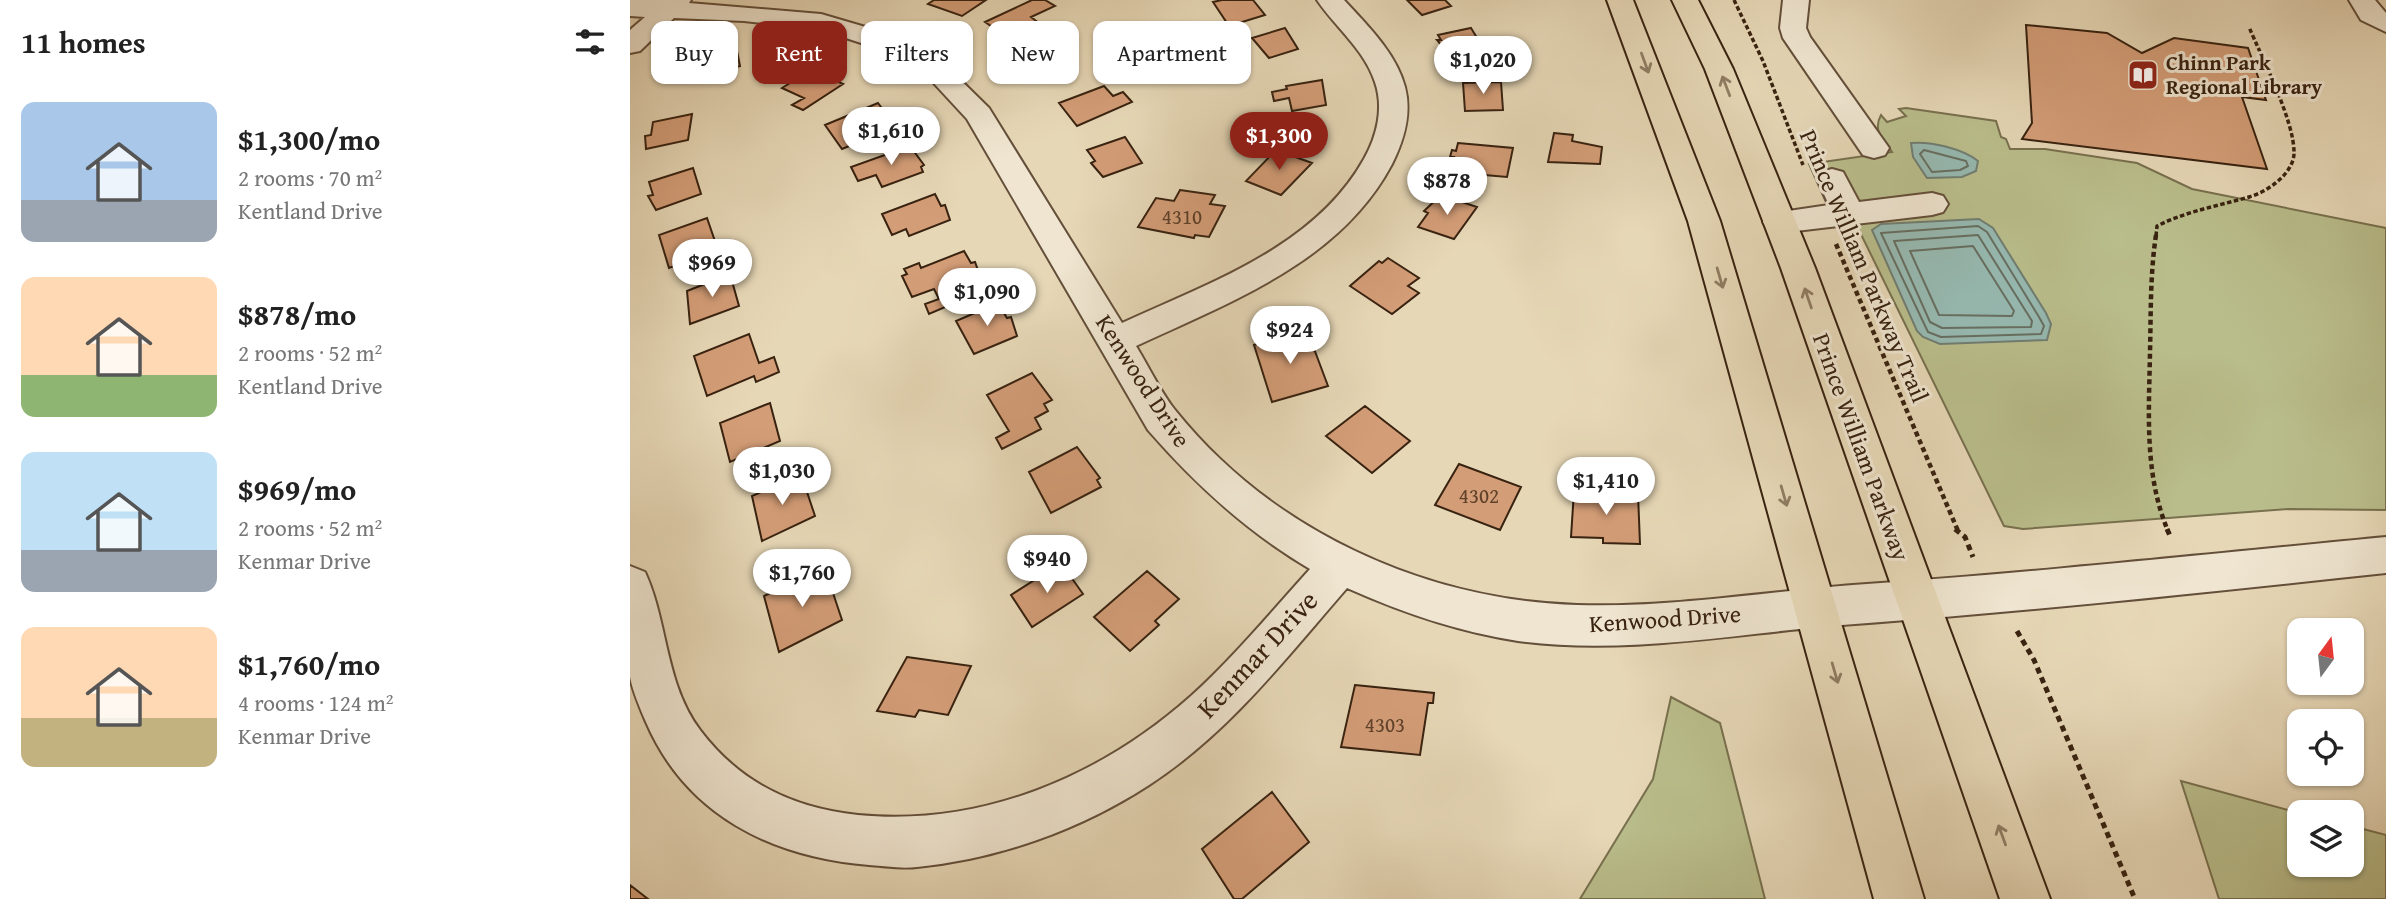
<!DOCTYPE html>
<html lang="en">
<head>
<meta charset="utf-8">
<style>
	:root { --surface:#fff; --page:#f6f6f6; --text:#222; --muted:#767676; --accent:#8f2418 }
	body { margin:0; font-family:"Gentium Book Plus",serif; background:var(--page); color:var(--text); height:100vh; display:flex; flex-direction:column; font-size:26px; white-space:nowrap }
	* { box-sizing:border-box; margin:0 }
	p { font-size:23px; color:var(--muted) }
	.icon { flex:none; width:38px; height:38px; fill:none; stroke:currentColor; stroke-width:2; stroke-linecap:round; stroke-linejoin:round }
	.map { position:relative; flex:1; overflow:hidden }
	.drawer { display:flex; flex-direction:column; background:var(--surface); width:630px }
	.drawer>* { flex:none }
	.hud { position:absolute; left:21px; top:21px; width:665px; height:63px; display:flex; gap:14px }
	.needle { width:46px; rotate:15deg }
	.buttons { position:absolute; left:1657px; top:618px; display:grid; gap:14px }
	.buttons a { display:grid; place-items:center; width:77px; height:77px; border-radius:14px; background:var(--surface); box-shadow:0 2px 5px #0004; font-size:35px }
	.price { position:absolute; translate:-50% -60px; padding:0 16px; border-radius:24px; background:#fff; color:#222; font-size:23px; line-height:46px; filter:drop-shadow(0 2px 4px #0008) }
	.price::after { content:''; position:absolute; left:50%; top:42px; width:21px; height:16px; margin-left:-10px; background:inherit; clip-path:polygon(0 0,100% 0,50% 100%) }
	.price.current { background:var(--accent); color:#fff }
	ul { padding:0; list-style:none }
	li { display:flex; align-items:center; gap:21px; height:175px; padding:0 21px }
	li span { display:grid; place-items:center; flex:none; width:196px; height:140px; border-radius:14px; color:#555 }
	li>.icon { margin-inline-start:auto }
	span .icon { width:84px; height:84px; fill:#fffc; stroke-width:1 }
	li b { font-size:30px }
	h2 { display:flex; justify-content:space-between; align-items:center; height:84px; padding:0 21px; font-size:30px }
	.pill { padding:0 24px; border-radius:14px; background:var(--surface); box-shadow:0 2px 5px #0004; font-size:24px; line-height:63px }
	.pill.current { background:var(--accent); color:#fff }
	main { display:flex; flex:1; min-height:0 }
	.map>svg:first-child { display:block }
	.green { fill:#b9bd8b; stroke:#78704e; stroke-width:2 }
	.water { fill:#96b9b1; stroke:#707d71; stroke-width:2 }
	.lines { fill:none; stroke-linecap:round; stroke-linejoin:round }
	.shore { stroke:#676e60; stroke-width:2 }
	.building { fill:#d39d77; stroke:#382210; stroke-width:2 }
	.minor-casing { stroke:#644f3a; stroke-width:4 }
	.highway-casing { stroke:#382210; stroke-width:4 }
	.path-far2 { stroke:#382210; stroke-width:3.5; stroke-dasharray:4.5 2.5; stroke-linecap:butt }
	.path-far1 { stroke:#382210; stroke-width:4.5; stroke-dasharray:5 3.5; stroke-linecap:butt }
	.path { stroke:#382210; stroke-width:5; stroke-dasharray:6 4.5; stroke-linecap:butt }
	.minor { fill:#efe5d0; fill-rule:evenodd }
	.highway { fill:#e6d7b6; fill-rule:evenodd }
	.oneway { stroke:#8f7c63 }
	.labels { text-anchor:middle; stroke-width:6; stroke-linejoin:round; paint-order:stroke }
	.far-poi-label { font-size:21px; font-weight:bold; fill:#382210; stroke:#efe5d0; text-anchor:start }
	.number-label { font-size:21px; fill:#5f412a }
	.street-label { font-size:24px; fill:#382210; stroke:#efe5d0 }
	.near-street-label { font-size:28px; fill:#382210; stroke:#efe5d0 }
</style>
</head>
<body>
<main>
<section class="drawer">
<h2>11 homes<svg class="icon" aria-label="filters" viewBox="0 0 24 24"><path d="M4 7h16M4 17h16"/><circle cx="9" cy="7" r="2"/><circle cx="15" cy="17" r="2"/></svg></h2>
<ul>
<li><span style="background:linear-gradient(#a9c7e8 70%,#9aa5b1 0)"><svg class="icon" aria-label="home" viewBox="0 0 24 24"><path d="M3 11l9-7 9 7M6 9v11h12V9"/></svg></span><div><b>$1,300/mo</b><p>2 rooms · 70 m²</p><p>Kentland Drive</p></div></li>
<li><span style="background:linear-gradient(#ffd9b3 70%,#8fb573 0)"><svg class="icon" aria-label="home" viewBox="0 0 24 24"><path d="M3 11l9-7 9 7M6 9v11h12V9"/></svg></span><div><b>$878/mo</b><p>2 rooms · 52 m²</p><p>Kentland Drive</p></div></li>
<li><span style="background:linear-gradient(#bfe0f5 70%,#9aa5b1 0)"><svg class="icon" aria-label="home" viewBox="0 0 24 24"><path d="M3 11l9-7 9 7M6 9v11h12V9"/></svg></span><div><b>$969/mo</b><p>2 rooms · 52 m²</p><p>Kenmar Drive</p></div></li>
<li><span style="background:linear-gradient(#ffd9b3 65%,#c2b280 0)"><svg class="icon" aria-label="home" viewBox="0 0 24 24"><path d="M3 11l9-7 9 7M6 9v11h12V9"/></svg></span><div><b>$1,760/mo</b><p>4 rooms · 124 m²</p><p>Kenmar Drive</p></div></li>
</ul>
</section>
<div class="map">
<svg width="1756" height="899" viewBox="0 0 1756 899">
	<rect width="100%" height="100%" fill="#e6d7b6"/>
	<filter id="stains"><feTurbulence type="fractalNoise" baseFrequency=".00286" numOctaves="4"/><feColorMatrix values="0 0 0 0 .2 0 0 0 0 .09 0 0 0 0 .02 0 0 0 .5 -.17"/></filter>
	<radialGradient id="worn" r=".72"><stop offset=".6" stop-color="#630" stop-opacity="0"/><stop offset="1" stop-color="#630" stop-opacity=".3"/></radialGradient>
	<path class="green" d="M1276,108L1366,121L1371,137L1376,139L1380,149H1415L1507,163L1562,189L1756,228V510L1659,509L1393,529L1374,526L1224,220L1199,209L1179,164L1262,152C1254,140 1242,131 1251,115L1257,122L1276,116L1269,109Z
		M1041,697L1090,723L1135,899H950L1023,779Z
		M1551,781L1669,813L1670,864H1722V826L1756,835V899H1589Z"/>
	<path class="water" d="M1281,143C1301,141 1333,149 1348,161L1346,171L1332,177L1297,178L1283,157Z
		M1349,219L1363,228L1416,313L1421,324L1417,340L1310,344L1293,337L1287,331L1242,230L1251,224Z"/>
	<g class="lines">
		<path class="shore" d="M1294,150L1336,161L1338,166L1330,170L1302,172L1290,154Z
			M1348,226L1357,232L1409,317L1414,326L1411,334L1311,337L1298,332L1251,233Z
			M1348,235L1402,321L1401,327L1312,328L1300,322L1264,241Z
			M1343,246L1384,311L1382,316L1309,315L1280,251Z"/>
	</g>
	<path class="building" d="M304,0H356L332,16L298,4Z
		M402,0H415L425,6L401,17L418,30L387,44L355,22Z
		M592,0H623L635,15L599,26L583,2Z
		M777,0H815L821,6L792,15Z
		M1396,25L1477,33L1512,53L1544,38L1618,48L1636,100L1612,97L1637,169L1392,139L1402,123Z
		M655,28L668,49L639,58L622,38Z
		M841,28L855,51L822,58L807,40H811L808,35Z
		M106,46L110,66L56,81L53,61Z
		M426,51L445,69L412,82L400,74L404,72L395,62Z
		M181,70L213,84L173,110L162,105L174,98L152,88Z
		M692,80L696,105L662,111L659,98L644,101L642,92L657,89L656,86Z
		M871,82L873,110L835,111L833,83Z
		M474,86L483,96L493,92L502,102L447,126L429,103Z
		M248,103L266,127L212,149L195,125Z
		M62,114L58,140L16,149L15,136L21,135L23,122Z
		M924,133L943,135L942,141L972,147L970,164L918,162Z
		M495,137L512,163L473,177L461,163L465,161L457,150Z
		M828,143L883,148L877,177L820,172L824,157H820L822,150L826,151Z
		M280,146L294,165L291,167L293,172L252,187L246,175L228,181L221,167Z
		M646,150L682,163L651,195L616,181Z
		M63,168L71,194L26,210L18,196L23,195L19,182Z
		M550,190L585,195L580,204L595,206L579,237L565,235L564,238L508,227L526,198L544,201Z
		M305,194L311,206L315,205L320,220L279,236L276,229L262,235L252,214Z
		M811,195L847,207L824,239L788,227L798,213L794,211Z
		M77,218L88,250L39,268L29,235Z
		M334,251L341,263L345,262L355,290L299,314L295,304L309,299L304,289L282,297L272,276L277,274L274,269L289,263L291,268Z
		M758,258L789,278L778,286L789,293L762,314L720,286L749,261L752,263Z
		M100,274L109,306L60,324L57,291Z
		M368,303L377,318L381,317L387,336L344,354L326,321Z
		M677,330L698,386L642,402L624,345Z
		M119,334L129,363L144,357L149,372L126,382L124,376L77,396L64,356Z
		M402,373L422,400L414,404L418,411L405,418L411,429L372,449L366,438L379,431L357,395Z
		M140,403L150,441L100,462L90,423Z
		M735,406L780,441L742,473L696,436Z
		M447,447L470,478L467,480L471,487L421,513L399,472Z
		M829,464L891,487L870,530L805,505Z
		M171,474L185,516L132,541L122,496Z
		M944,491L1008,494L1010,544L973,543V538L941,537Z
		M431,563L453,594L402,627L381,595Z
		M194,566L212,620L149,652L134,596Z
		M517,571L549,599L525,621L529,625L500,651L464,617Z
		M277,657L341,666L318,715L289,710L285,717L247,711Z
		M725,685L804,693L803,703H798L790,755L711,747Z
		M642,792L679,842L612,899H604L572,849Z
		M0,885L18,899H0Z"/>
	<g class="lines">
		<g class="minor-casing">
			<path id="minor" d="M0,0H61L59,3L191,14L273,38L306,56L359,108L492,323C579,283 685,247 734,159C747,136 754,108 745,82C734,49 706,28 687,0H714C737,25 766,53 775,87C782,114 774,140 762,164C710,262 602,301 506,346C519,367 530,391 545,410C642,531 794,600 947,605C1039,608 1132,592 1223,585C1401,573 1579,554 1756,537V573C1579,592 1402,611 1225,624C1114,632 998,656 888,641C828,632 771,612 717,588C655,659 599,733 519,785C450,830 368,859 287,867C271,869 255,866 239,865C141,857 56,815 16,722C10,708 3,692 0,677C0,644 0,600 0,566L15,572C38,622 35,684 70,730C110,783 163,808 228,815C351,827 470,777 561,696C604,657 641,612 680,569C617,532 566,485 518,430L337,119L300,79L253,50L191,30L114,21L44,18L10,51L0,53V30L15,17L0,16Z
				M1153,0H1179L1176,28L1180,37L1259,148L1255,155L1244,158L1233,155L1153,38L1150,28Z
				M1719,0H1745L1756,13V32L1731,20Z
				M1202,169L1213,172L1229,202L1302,193L1313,196L1318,204L1313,212L1302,215L1149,233L1138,230L1133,222L1138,214L1199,205L1187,179L1191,172Z"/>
		</g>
		<g class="highway-casing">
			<path id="highway" d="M977,0H1003L1090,221L1294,899H1244L1058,221Z
				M1042,0H1068L1103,69L1185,268L1420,899H1370L1151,268L1075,69Z"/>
		</g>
		<path class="path-far2" d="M1104,0L1133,61L1173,165
			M1526,236L1527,226C1557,211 1588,206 1619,197C1637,192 1663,174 1664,154C1665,122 1632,58 1619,27"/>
		<path class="path-far1" d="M1526,235C1520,274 1521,313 1520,352C1519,413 1514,474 1538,531
			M1206,244L1328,531"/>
		<path class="path" d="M1325,529L1335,537L1343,557
			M1537,529L1541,538
			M1387,631L1404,660L1505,899"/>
		<use href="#minor" class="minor"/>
		<use href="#highway" class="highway"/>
	</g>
	<defs><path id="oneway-shaft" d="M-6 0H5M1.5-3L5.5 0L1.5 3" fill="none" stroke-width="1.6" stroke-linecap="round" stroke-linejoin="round" transform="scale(1.75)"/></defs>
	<g class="oneway">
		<use href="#oneway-shaft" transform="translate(1015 63) rotate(70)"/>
		<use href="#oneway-shaft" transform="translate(1096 86) rotate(-111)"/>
		<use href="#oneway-shaft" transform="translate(1090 278) rotate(74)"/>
		<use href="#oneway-shaft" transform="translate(1178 298) rotate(-109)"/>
		<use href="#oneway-shaft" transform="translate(1154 496) rotate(74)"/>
		<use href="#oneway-shaft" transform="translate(1205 673) rotate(74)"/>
		<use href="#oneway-shaft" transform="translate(1372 835) rotate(-110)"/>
	</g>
	<defs>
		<g id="library-square" transform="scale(1.575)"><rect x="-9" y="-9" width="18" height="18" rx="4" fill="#8f2418" stroke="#efe5d0"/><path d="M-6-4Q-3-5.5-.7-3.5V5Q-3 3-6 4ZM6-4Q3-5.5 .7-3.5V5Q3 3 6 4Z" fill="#fff"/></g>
	</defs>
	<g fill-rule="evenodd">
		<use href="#library-square" x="1513" y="75"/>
	</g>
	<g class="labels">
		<g class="far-poi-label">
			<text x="1536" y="70">Chinn Park<tspan x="1536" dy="24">Regional Library</tspan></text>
		</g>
		<g class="number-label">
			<text x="552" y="224">4310</text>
			<text x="849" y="503">4302</text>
			<text x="755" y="732">4303</text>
		</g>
		<g class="street-label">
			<text transform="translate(1234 266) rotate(67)" y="8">Prince William Parkway Trail</text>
			<text transform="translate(513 381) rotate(57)" y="8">Kenwood Drive</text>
			<text transform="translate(1231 447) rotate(70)" y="8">Prince William Parkway</text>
			<text transform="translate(1035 619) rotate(-4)" y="8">Kenwood Drive</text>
		</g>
		<g class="near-street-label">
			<text transform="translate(627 654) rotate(-47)" y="10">Kenmar Drive</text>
		</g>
	</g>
	<rect width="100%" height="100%" filter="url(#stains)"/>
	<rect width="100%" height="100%" fill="url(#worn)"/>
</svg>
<div class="buttons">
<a><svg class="needle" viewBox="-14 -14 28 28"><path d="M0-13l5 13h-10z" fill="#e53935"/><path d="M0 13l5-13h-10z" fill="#767676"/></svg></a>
<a><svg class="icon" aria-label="locate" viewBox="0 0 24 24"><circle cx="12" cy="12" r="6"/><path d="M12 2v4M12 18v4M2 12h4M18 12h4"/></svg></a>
<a><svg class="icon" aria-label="layers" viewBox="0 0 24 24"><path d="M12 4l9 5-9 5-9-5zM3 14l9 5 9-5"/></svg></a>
</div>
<b class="price" style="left:853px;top:96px">$1,020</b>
<b class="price" style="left:261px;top:167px">$1,610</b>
<b class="price current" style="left:649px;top:172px">$1,300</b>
<b class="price" style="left:817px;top:217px">$878</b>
<b class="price" style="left:82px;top:299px">$969</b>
<b class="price" style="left:357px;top:328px">$1,090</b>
<b class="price" style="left:660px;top:366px">$924</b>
<b class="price" style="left:152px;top:507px">$1,030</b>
<b class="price" style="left:976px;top:517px">$1,410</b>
<b class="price" style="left:417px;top:595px">$940</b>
<b class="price" style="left:172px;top:609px">$1,760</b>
<div class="hud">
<a class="pill">Buy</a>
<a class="pill current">Rent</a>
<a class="pill">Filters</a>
<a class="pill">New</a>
<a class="pill">Apartment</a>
</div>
</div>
</main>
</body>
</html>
